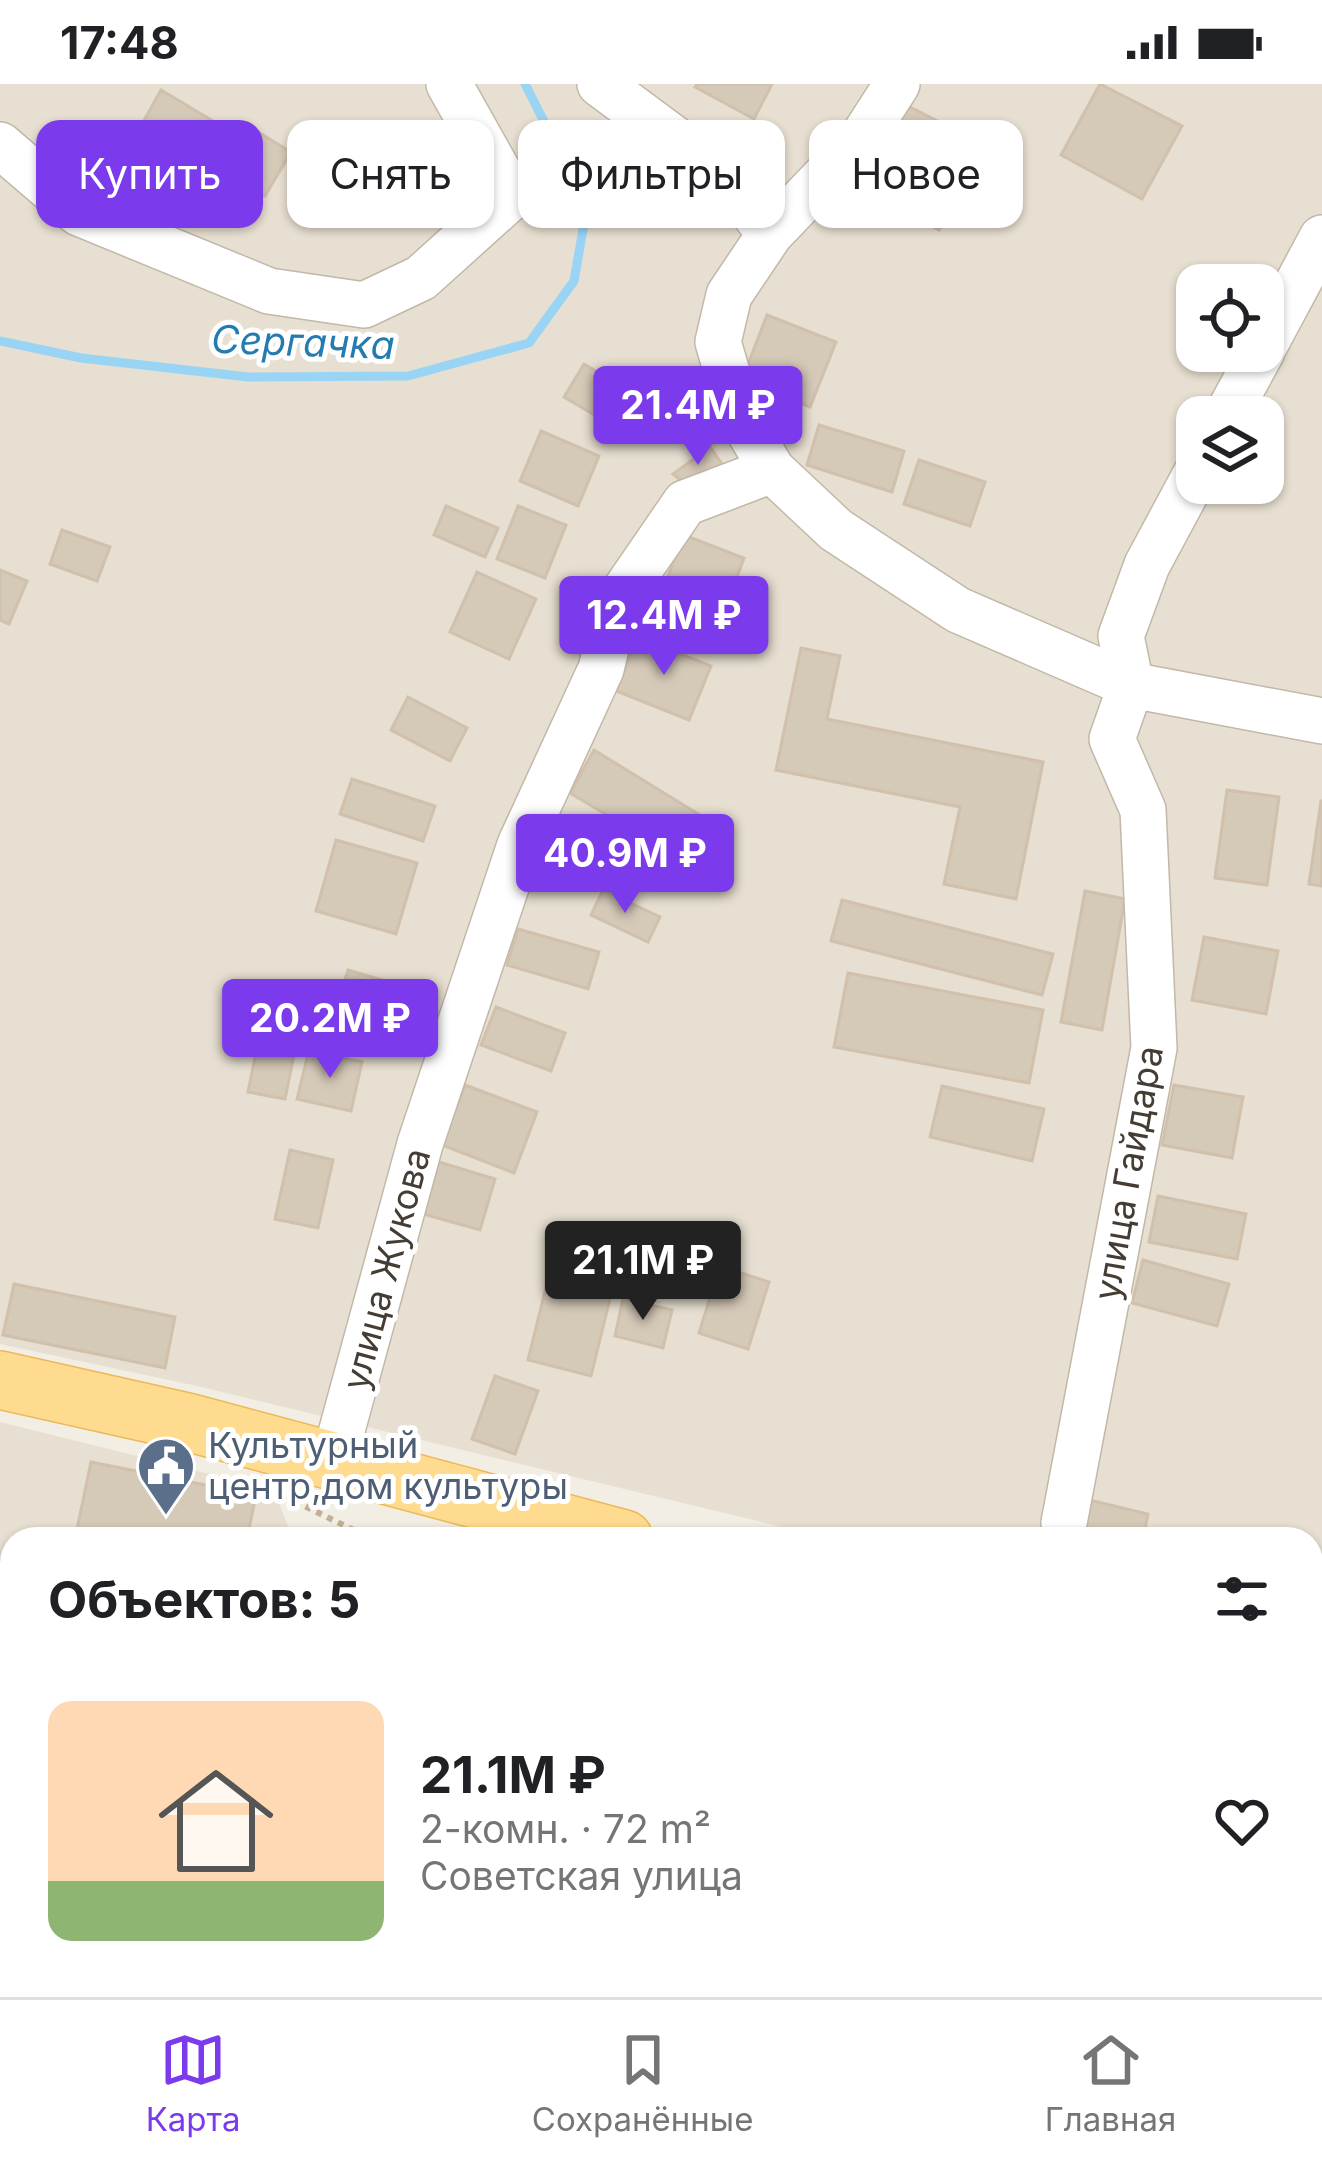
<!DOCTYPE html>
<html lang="ru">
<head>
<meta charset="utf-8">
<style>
	:root { --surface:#fff; --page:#f6f6f6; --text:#202124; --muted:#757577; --line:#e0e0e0; --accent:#7c3aed }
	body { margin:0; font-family:Inter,sans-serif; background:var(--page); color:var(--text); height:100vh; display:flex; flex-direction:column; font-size:45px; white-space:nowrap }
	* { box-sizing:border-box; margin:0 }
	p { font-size:39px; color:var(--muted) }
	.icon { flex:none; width:66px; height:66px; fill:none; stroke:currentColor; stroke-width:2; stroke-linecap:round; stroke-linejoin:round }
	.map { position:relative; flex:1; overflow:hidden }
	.drawer { position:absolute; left:0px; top:1443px; width:1323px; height:471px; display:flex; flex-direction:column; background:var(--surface); border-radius:36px 36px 0 0; box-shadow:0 3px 9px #0004 }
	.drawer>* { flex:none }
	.guide { position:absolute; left:36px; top:36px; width:1251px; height:108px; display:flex; gap:24px }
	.tools { position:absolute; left:1176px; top:180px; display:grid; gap:24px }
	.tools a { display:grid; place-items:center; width:108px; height:108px; border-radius:24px; background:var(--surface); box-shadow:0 3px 9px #0004; font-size:60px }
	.price { position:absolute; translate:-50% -102px; padding:0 27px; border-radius:12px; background:var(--accent); color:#fff; font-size:39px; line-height:78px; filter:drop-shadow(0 3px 6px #0008) }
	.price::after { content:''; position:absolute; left:50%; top:72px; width:36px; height:27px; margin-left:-18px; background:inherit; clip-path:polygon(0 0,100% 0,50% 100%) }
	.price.on { background:#222; color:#fff }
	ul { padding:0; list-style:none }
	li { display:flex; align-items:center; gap:36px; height:300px; padding:0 48px }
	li+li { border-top:3px solid var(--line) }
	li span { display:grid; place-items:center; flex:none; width:336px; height:240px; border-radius:24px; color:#555 }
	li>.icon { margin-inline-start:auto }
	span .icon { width:144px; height:144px; fill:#fffc; stroke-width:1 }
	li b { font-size:51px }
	h2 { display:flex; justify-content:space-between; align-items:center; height:144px; padding:0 48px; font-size:51px }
	.pill { padding:0 42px; border-radius:24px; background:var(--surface); box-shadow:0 3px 9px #0004; font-size:42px; line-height:108px }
	.pill.on { background:var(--accent); color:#fff }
	.status { display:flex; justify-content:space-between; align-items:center; height:84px; padding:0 60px; background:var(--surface); direction:ltr }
	.status svg { height:33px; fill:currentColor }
	.dock { display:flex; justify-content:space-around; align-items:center; height:168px; border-top:3px solid var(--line); background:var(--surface); font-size:33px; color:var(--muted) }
	.dock a { display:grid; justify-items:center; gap:6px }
	.dock .on { color:var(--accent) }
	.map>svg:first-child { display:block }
	.residential { fill:#e7dfd1; fill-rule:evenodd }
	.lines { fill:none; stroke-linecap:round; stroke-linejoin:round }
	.stream { stroke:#9ad4f5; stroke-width:9 }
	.building { fill:#d5c9b8; stroke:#d1c0ab; stroke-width:3 }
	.minor-casing { stroke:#c2b8a8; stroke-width:48 }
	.major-casing { stroke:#ecb959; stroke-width:60 }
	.path { stroke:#c2b096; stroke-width:6; stroke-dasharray:6 6; stroke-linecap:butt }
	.minor { stroke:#fff; stroke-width:45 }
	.major { stroke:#ffdb90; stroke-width:57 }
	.labels { text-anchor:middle; stroke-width:10; stroke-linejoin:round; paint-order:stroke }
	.street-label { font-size:36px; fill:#453d33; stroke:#fff }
	.service-label { font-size:36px; fill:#4e5e75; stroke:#fff; text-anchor:start }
	.water-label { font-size:39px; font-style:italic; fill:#247bb0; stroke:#fff }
</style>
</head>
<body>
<div class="status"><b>17:48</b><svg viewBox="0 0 49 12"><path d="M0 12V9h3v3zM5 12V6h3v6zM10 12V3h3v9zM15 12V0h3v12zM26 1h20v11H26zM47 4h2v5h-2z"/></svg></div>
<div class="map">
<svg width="1322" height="1913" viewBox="0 0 1322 1913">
	<rect width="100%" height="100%" fill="#f3eee3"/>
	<path class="residential" d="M0,0H1322V1588L1311,1585V1455H832L197,1302L0,1260ZM1197,201H1263V267H1197ZM1197,333H1263V399H1197Z
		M0,1338L274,1406L293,1455H12V1902H154L151,1913H0Z
		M1311,1638L1322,1640V1913H745L749,1902H1311Z"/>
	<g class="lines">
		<path class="stream" d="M0,257L81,274L248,293L408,292L529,259L574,197L587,122L525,0"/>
	</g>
	<path class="building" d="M697,0H772L754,35L695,3Z
		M1100,0L1182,42L1142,115L1061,71Z
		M161,6L213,37L194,70L142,40Z
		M904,20L983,60L939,146L860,107Z
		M251,44L291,68L265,112L225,88Z
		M767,231L836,258L810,323L742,296Z
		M584,280L633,309L613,342L564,313Z
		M819,341L904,367L892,408L807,381Z
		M541,347L599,372L578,422L520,397Z
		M710,363L722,380L689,403L673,390Z
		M919,376L985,398L970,442L904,420Z
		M446,422L498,444L485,473L434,451Z
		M518,422L566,441L545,494L497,475Z
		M62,446L110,463L97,497L50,480Z
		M684,451L744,474L726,522L665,500Z
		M0,486L27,497L9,540L0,536Z
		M477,488L536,515L509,575L450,548Z
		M669,512L732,533L726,551L663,530Z
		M638,553L711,582L689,636L616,607Z
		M801,564L840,572L827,635L1043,678L1016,815L944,800L960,723L776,686Z
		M408,613L467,644L450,677L391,646Z
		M594,666L726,747L694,783L570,709Z
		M352,695L435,722L423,757L340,730Z
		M1227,706L1279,713L1267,801L1215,794Z
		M1321,717H1322V802L1309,800Z
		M336,756L417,779L396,850L316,827Z
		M603,806L660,833L648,858L591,831Z
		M1085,807L1125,815L1102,946L1061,938Z
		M842,816L1053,870L1042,911L831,857Z
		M518,845L599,868L588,905L507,881Z
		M1204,853L1278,867L1266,930L1192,916Z
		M348,886L382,896L372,929L338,919Z
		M848,889L1043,926L1029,999L834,963Z
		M317,923L370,942L361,968L307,950Z
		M496,923L565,949L551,987L481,961Z
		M261,944L298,951L285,1015L248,1008Z
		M309,966L362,978L351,1027L297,1015Z
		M465,1001L537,1028L514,1089L442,1061Z
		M1174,1001L1243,1013L1232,1074L1162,1061Z
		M942,1002L1044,1025L1032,1077L930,1053Z
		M290,1066L333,1076L318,1144L275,1135Z
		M439,1078L495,1095L480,1146L423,1130Z
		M1158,1112L1246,1130L1237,1175L1149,1158Z
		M554,1171L617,1186L591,1292L528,1276Z
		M1143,1176L1229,1200L1217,1242L1132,1219Z
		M720,1182L769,1198L748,1265L699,1249Z
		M14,1200L175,1233L165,1284L3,1251Z
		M623,1215L672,1226L663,1264L615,1252Z
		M495,1292L538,1307L515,1370L472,1355Z
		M91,1378L256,1411L247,1455H75Z
		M1081,1414L1148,1430L1143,1455H1072Z
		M1311,1467L1322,1470L1311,1520Z
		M0,1799L12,1801V1902H66L65,1913L0,1908Z
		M1311,1799L1322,1803V1913H1265L1268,1902H1311Z
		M775,1902H825L822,1913Z"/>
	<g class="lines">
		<g class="minor-casing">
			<path id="minor" d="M600,0L727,94L770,150L729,211L718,258L739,330L772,386L836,446L958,526L1131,601L1322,637
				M0,61L79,129L269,207L364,221L421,194L512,112L449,0
				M770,150L863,53L897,0
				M1263,264L1322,154
				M1226,333L1262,267
				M333,1379L420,1060L520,761L601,585L617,518L685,419L772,386
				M1064,1439L1154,964L1143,726L1112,655L1131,601L1121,552L1147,481L1197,388
				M143,1913L145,1902
				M725,1913L729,1902"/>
		</g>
		<g class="major-casing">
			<path id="major" d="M0,1296L187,1338L624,1455
				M1311,1606L1322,1608"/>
		</g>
		<path class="path" d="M284,1412L372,1455"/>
		<use href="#minor" class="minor"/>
		<use href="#major" class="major"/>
	</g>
	<defs>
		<g id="civic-pin" transform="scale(3)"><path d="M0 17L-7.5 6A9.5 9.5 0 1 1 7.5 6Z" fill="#5c6f8a" stroke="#fff"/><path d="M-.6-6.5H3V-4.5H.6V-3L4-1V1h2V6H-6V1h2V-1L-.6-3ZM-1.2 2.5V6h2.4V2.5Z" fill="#fff"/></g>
	</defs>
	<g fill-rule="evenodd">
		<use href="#civic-pin" x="166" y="1382"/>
	</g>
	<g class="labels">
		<g class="street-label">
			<text transform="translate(1128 1089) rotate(-80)" y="13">улица Гайдара</text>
			<text transform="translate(386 1185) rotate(-75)" y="13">улица Жукова</text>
		</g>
		<g class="service-label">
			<text x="208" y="1374">Культурный<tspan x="208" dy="41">центр,дом культуры</tspan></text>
		</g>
		<g class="water-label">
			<text transform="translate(303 258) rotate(2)" y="14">Сергачка</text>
		</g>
	</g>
</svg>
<div class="tools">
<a><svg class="icon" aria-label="locate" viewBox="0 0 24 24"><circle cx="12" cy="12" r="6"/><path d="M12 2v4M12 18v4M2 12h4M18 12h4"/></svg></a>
<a><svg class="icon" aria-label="layers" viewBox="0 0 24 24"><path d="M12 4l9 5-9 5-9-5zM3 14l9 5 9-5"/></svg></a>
</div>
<b class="price" style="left:698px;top:384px">21.4M ₽</b>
<b class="price" style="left:664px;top:594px">12.4M ₽</b>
<b class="price" style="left:625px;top:832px">40.9M ₽</b>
<b class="price" style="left:330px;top:997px">20.2M ₽</b>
<b class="price on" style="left:643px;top:1239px">21.1M ₽</b>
<div class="guide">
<a class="pill on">Купить</a>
<a class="pill">Снять</a>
<a class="pill">Фильтры</a>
<a class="pill">Новое</a>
</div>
<section class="drawer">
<h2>Объектов: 5<svg class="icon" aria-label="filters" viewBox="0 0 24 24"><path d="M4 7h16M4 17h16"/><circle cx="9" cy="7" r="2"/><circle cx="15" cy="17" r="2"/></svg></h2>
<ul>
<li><span style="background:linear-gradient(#ffd9b3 75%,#8fb573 0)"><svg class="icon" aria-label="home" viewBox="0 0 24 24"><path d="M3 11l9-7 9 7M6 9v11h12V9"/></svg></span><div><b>21.1M ₽</b><p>2-комн. · 72 m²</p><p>Советская улица</p></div><svg class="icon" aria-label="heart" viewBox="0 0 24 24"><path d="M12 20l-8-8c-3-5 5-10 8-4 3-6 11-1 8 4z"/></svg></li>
</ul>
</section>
</div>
<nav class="dock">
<a class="on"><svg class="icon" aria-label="map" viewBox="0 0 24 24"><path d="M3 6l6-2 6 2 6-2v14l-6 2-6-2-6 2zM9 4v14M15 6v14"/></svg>Карта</a>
<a><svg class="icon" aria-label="saved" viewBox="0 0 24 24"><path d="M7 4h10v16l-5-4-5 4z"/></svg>Сохранённые</a>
<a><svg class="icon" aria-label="home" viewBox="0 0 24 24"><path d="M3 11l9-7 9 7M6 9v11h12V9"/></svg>Главная</a>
</nav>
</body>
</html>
